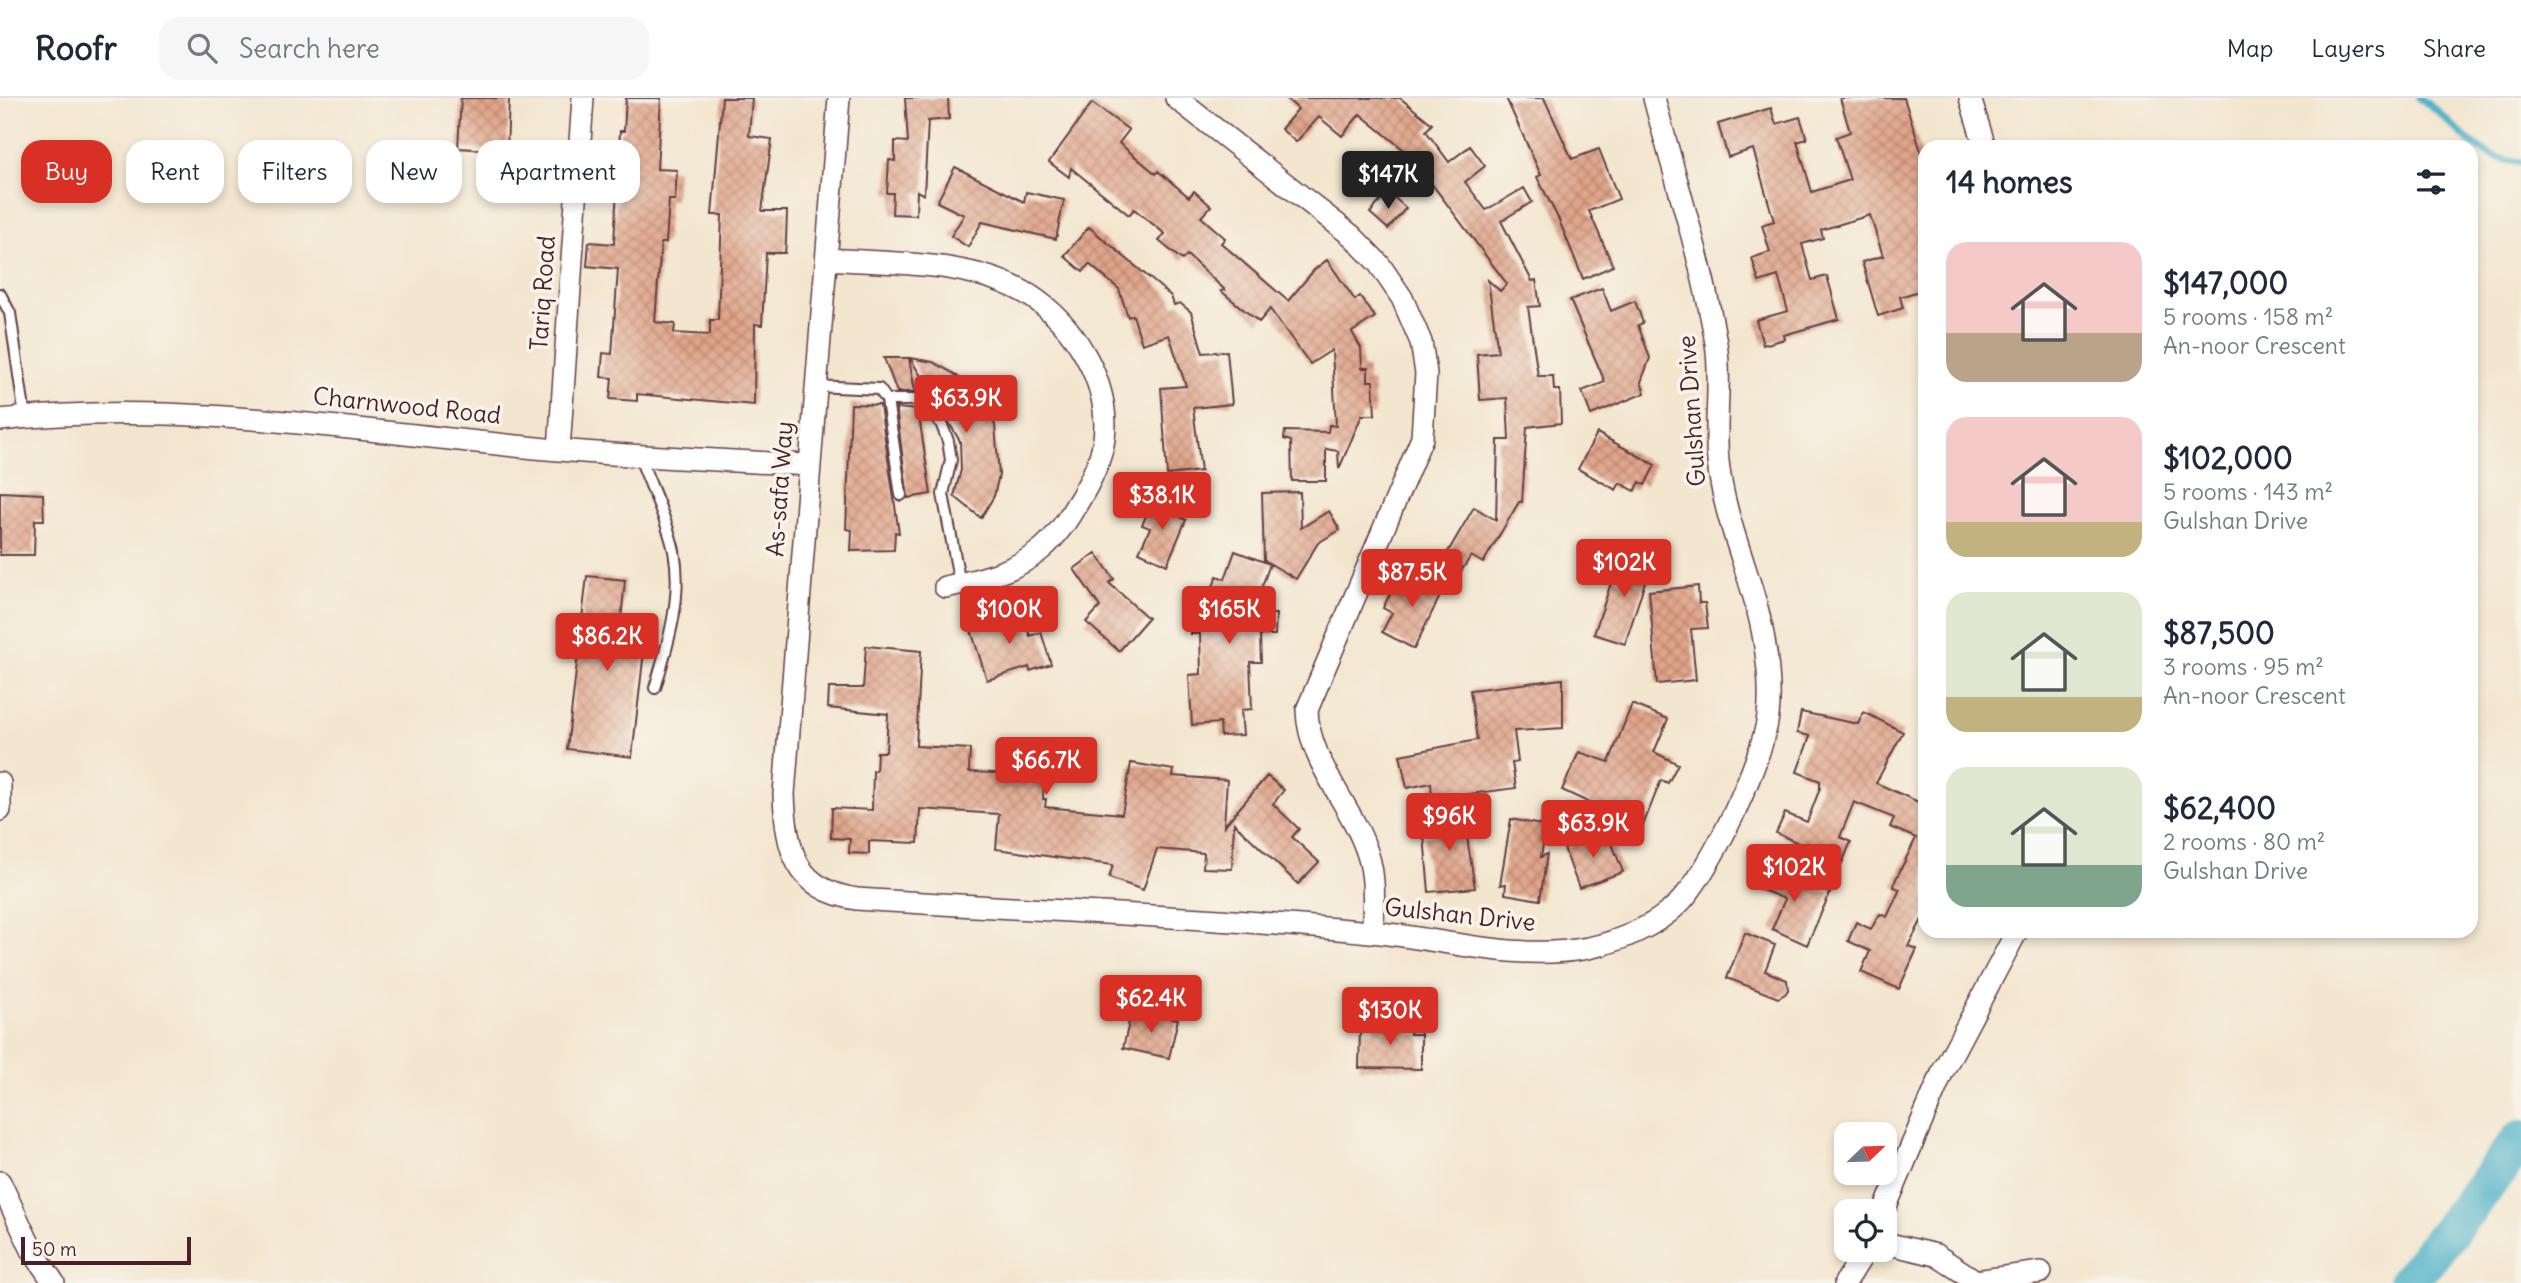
<!DOCTYPE html>
<html lang="en">
<head>
<meta charset="utf-8">
<style>
	:root { --surface:#fff; --page:#f6f6f7; --text:#1f2937; --muted:#747a83; --line:#e0e1e3; --accent:#d93025 }
	body { margin:0; font-family:Delius,sans-serif; background:var(--page); color:var(--text); height:100vh; display:flex; flex-direction:column; font-size:26px; white-space:nowrap }
	* { box-sizing:border-box; margin:0 }
	p { font-size:23px; color:var(--muted) }
	.icon { flex:none; width:38px; height:38px; fill:none; stroke:currentColor; stroke-width:2; stroke-linecap:round; stroke-linejoin:round }
	.map { position:relative; flex:1; overflow:hidden }
	.sheet { position:absolute; left:1918px; top:42px; width:560px; height:798px; display:flex; flex-direction:column; background:var(--surface); border-radius:21px; box-shadow:0 4px 10px #0003 }
	.sheet>* { flex:none }
	.hud { position:absolute; left:21px; top:42px; width:665px; height:63px; display:flex; gap:14px }
	.needle { width:46px; rotate:67deg }
	.buttons { position:absolute; left:1834px; top:1024px; display:grid; gap:14px }
	.buttons a { display:grid; place-items:center; width:63px; height:63px; border-radius:14px; background:var(--surface); box-shadow:0 4px 10px #0003; font-size:35px }
	.scale { position:absolute; left:21px; bottom:18px; width:170px; box-sizing:border-box; padding-left:7px; border:4px solid #4a1f2b; border-top:0; font-size:19px; line-height:24px; white-space:nowrap; color:#4a1f2b; -webkit-text-stroke:5px #f7f3e8; paint-order:stroke }
	.price { position:absolute; translate:-50% -60px; padding:0 16px; border-radius:7px; background:var(--accent); color:#fff; font-size:23px; line-height:46px; filter:drop-shadow(0 2px 4px #0008) }
	.price::after { content:''; position:absolute; left:50%; top:42px; width:21px; height:16px; margin-left:-10px; background:inherit; clip-path:polygon(0 0,100% 0,50% 100%) }
	.price.current { background:#222; color:#fff }
	ul { padding:0; list-style:none }
	li { display:flex; align-items:center; gap:21px; height:175px; padding:0 28px }
	li span { display:grid; place-items:center; flex:none; width:196px; height:140px; border-radius:21px; color:#555 }
	li>.icon { margin-inline-start:auto }
	span .icon { width:84px; height:84px; fill:#fffc; stroke-width:1 }
	li b { font-size:30px }
	h2 { display:flex; justify-content:space-between; align-items:center; height:84px; padding:0 28px; font-size:30px }
	.pill { padding:0 24px; border-radius:21px; background:var(--surface); box-shadow:0 4px 10px #0003; font-size:24px; line-height:63px }
	.pill.current { background:var(--accent); color:#fff }
	header { display:flex; align-items:center; gap:42px; box-sizing:border-box; height:98px; padding:0 35px; background:var(--surface); border-bottom:2px solid var(--line) }
	header strong { font-size:33px }
	nav { display:flex; gap:38px; margin-inline-start:auto; font-size:24px }
	.search { width:490px; height:63px; background:var(--page); display:flex; align-items:center; gap:18px; box-sizing:border-box; padding:0 24px; border-radius:21px; color:var(--muted); font-size:26px }
	.map>svg:first-child { display:block }
	.lines { fill:none; stroke-linecap:round; stroke-linejoin:round }
	.stream { stroke:#48afc7; stroke-width:7 }
	.river { stroke:#48afc7; stroke-width:40 }
	.building { fill:url(#building-cross-hatch) }
	.lane-casing { stroke:#633d44; stroke-width:14 }
	.street-casing { stroke:#633d44; stroke-width:24 }
	.lane { stroke:#fff; stroke-width:10 }
	.street { stroke:#fff; stroke-width:21 }
	.labels { text-anchor:middle; stroke-width:7; stroke-linejoin:round; paint-order:stroke }
	.street-label { font-size:24px; fill:#4a1f2b; stroke:#f7f3e8 }
</style>
</head>
<body>
<header>
<strong>Roofr</strong>
<div class="search"><svg class="icon" aria-label="search" viewBox="0 0 24 24"><circle cx="10" cy="10" r="6"/><path d="M15 15l6 6"/></svg>Search here</div>
<nav><a>Map</a><a>Layers</a><a>Share</a></nav>
</header>
<div class="map">
<svg width="2521" height="1185" viewBox="0 0 2521 1185">
	<defs>
		<pattern id="building-cross-hatch" width="8" height="8" patternUnits="userSpaceOnUse" patternTransform="scale(1.75)"><rect width="8" height="8" fill="#e1a58a"/><path d="M0 0l8 8M0 8l8-8" fill="none" stroke="#b88671"/></pattern>
	</defs>
	<rect width="100%" height="100%" fill="#f7f3e8"/>
	<filter id="ink" filterUnits="userSpaceOnUse"><feTurbulence type="fractalNoise" baseFrequency=".0143" numOctaves="2"/><feDisplacementMap in="SourceGraphic" scale="14" xChannelSelector="R" yChannelSelector="G"/><feConvolveMatrix kernelMatrix="1 2 1 2 8 2 1 2 1" color-interpolation-filters="sRGB"/></filter>
	<filter id="wash" filterUnits="userSpaceOnUse"><feTurbulence type="fractalNoise" baseFrequency=".00686" numOctaves="4" result="noise"/><feDisplacementMap in="SourceGraphic" scale="28" xChannelSelector="R" yChannelSelector="G"/><feGaussianBlur stdDeviation="1.57" result="paint"/><feColorMatrix in="noise" values="0 0 0 0 0 0 0 0 0 0 0 0 0 0 0 0 0 1.4 0 .05"/><feComposite in="paint" operator="in"/></filter>
	<g filter="url(#wash)">
		<rect width="100%" height="100%" fill="#f3e6cf"/>
		<g class="lines">
			<path class="stream" d="M2419,0C2460,25 2466,58 2521,65"/>
			<path class="river" d="M2408,1185L2521,1042"/>
		</g>
		<g id="blocks">
			<path class="building" d="M461,0H509L507,53L458,50Z
				M626,0H661L657,71L677,72L675,102H669L666,145H661L655,224L675,226L674,235L710,237V222H718L722,117H712L722,0H752L749,38L772,41L762,113H787L786,143L785,155H766L762,227L755,226L754,307L637,296V303L610,301L612,280L601,279L603,255L612,256L618,171L587,168L589,144L614,146L620,33H624Z
				M905,0H948L949,21L928,23L924,97L917,93L916,117L892,116L893,95H887L889,62L895,63V43L908,44Z
				M1286,0H1400L1432,26L1426,33L1449,64L1470,48L1485,68L1465,84L1486,112L1524,90L1532,104L1501,123L1532,183L1536,182L1540,208L1528,209L1538,278H1553L1554,292H1560L1561,325L1527,329L1522,404H1519L1483,465L1471,458L1460,475L1442,464L1474,409L1496,422L1498,342H1509L1507,300L1480,302L1477,256L1498,254L1488,182L1500,193L1507,186L1410,57L1360,16L1342,38L1319,19L1296,44L1281,31L1298,11Z
				M1506,0H1544L1572,61L1599,51L1619,101L1589,113L1613,168L1583,181L1559,122L1537,79L1541,77Z
				M1840,0H1904L1925,66V191L1900,199L1903,210L1878,218L1862,164L1883,158L1870,117L1821,132L1823,140L1802,146L1812,182L1827,178L1839,221L1784,237L1785,241L1763,247L1756,222L1788,213L1778,178L1759,184L1752,160L1770,154L1762,127L1774,123L1753,51L1728,59L1718,26L1771,10L1776,26L1800,19L1807,41L1797,44L1812,94L1850,82L1836,39L1850,34Z
				M1092,5L1129,32L1119,45L1156,76L1158,73L1189,99L1194,93L1211,108L1201,119L1225,140L1221,145L1288,203L1314,172L1327,162L1355,202L1360,198L1375,219L1352,234L1361,250L1362,270H1368V283H1373L1375,317H1362L1339,371L1338,353L1326,351V383H1292L1291,343L1284,341L1285,333L1328,334L1329,327L1336,328L1332,252L1310,266L1270,211L1259,224L1221,193L1225,192L1187,157L1182,162L1159,143L1165,136L1134,111L1129,117L1071,70L1069,79L1049,64Z
				M955,69L1024,104L1026,94L1064,102L1056,141L982,124L968,149L951,138L964,117L937,104Z
				M1388,94L1406,110L1388,131L1370,115Z
				M1089,129L1171,198L1174,207L1180,205L1191,214L1203,255L1227,253L1232,306L1193,310L1201,373L1167,377L1161,290L1186,288L1169,237L1142,246L1133,217L1128,219L1119,191L1089,166L1083,174L1064,158Z
				M1602,190L1611,213L1635,203L1643,225L1638,227L1650,260L1641,284L1645,295L1591,317L1582,293L1605,284L1570,202Z
				M884,260H909L915,294H897Z
				M910,260L933,264L953,275L972,290L995,327L999,377L994,398L981,420L954,398L961,372L960,343Z
				M851,306L880,307L899,435L895,434L894,452L851,453L852,432L846,431Z
				M896,310L918,312L931,396L908,400Z
				M1597,335L1655,367L1645,387L1640,384L1635,393L1620,385L1616,392L1578,371Z
				M0,394L43,396L44,422H35L34,457H0Z
				M1300,394L1301,430L1329,413L1340,432L1318,445L1296,481L1264,462L1262,395Z
				M1163,403L1183,412L1180,419L1186,422L1167,467L1139,454L1150,430L1142,427L1151,407L1159,411Z
				M1630,452L1653,459L1625,546L1594,536L1613,479L1621,482Z
				M1235,453L1270,466L1252,516H1276L1275,537H1260L1261,564H1250L1252,611L1241,612L1243,637L1221,638L1220,625L1192,627L1189,577L1201,576L1200,536H1191V515H1203L1217,478L1225,481Z
				M1096,455L1114,481L1109,485L1148,520L1119,553L1086,524L1100,509L1074,471Z
				M1414,472L1445,488L1414,551L1382,534L1392,515L1383,510L1394,488L1403,493Z
				M587,478L625,482L621,522L647,526L632,659L567,651Z
				M1698,488L1699,505H1705L1708,530L1691,531L1696,582L1657,586L1649,493Z
				M1022,513L1030,538L1041,534L1051,566L1030,573L1029,569L987,582L970,529Z
				M866,548L921,553L916,648L970,651L969,674L1044,677L1043,701H1046L1045,709L1122,716L1131,665L1174,672L1173,678L1227,682L1224,728L1267,678L1284,692L1273,706L1299,731L1292,739L1319,764L1298,786L1234,725L1232,771L1203,770L1204,755L1157,751L1143,792L1109,780L1113,767L996,751L999,716L920,711L918,745L869,743V756L849,755L850,741L831,740L832,710L872,712L873,673H876L877,654H886L888,616L828,610L829,590H863Z
				M1563,581V630L1514,633L1518,664L1512,665L1516,690L1432,701L1431,685L1407,690L1400,657L1477,642L1470,592Z
				M1632,606L1668,621L1654,654L1678,666L1668,685L1661,682L1640,735L1587,713L1590,705L1562,692L1579,654L1609,664Z
				M1801,614L1858,626L1864,614L1903,634L1876,685L1925,707V816L1908,848L1917,851L1899,891L1861,874L1870,853L1848,843L1856,824L1871,831L1880,816L1887,819L1900,791L1894,789L1895,783L1916,740L1890,729L1894,720L1854,704L1840,739L1851,744L1842,765L1776,735L1785,715L1807,724L1820,690V683L1797,674L1810,638L1797,635Z
				M1433,708L1463,713L1475,790L1429,794L1424,738L1435,737Z
				M1511,721L1546,728L1541,759L1547,756L1540,802L1505,796L1506,786L1500,787Z
				M1607,733L1623,774L1579,790L1564,750Z
				M1764,767L1830,795L1807,847L1772,831L1785,801L1755,789Z
				M1745,835L1775,847L1765,873L1787,882L1788,892L1785,896L1778,900L1727,880Z
				M1131,916L1153,921L1154,916L1178,921L1169,960L1123,950Z
				M1373,924H1411L1410,936H1421V971L1359,970L1360,933L1373,934Z"/>
		</g>
	</g>
	<g filter="url(#ink)">
		<use href="#blocks" fill-opacity="0" stroke="#633d44" stroke-width="2"/>
		<g class="lines">
			<g class="lane-casing">
				<path id="lane" d="M0,196L10,215L25,319
					M814,288L879,291L887,302H915L924,306L941,325L948,343L951,362L943,396L960,486
					M887,302L901,397
					M639,357C650,388 667,420 674,453C683,499 668,546 655,590"/>
			</g>
			<g class="street-casing">
				<path id="street" d="M839,0L784,696C786,752 795,792 857,801C1028,812 1199,818 1370,834C1441,840 1516,864 1588,850C1618,844 1656,828 1678,806C1710,775 1763,662 1768,618C1771,593 1768,566 1764,542C1754,481 1724,425 1718,363C1714,324 1722,283 1716,245C1702,162 1675,81 1654,0
					M1176,0L1352,138L1379,166L1402,200L1421,244L1426,275L1422,340L1307,612C1308,664 1353,708 1368,757C1376,781 1373,809 1373,834
					M1970,0L1985,49
					M827,161C893,166 972,162 1029,197C1075,226 1111,286 1104,341C1101,364 1087,390 1075,409C1065,426 1054,442 1038,454C1012,475 977,482 945,489
					M0,322C188,301 372,336 559,352C642,359 725,362 808,367
					M559,352L583,0
					M0,685V712
					M0,1084L32,1152L54,1185
					M1884,1113L1943,973L2017,833
					M1885,1145L1936,1157L1976,1183L2041,1174
					M1845,1185L1866,1152"/>
			</g>
			<use href="#lane" class="lane"/>
			<use href="#street" class="street"/>
		</g>
	</g>
	<g class="labels">
		<g class="street-label">
			<text transform="translate(543 195) rotate(-86)" y="8">Tariq Road</text>
			<text transform="translate(407 308) rotate(6)" y="8">Charnwood Road</text>
			<text transform="translate(1692 313) rotate(-94)" y="8">Gulshan Drive</text>
			<text transform="translate(780 391) rotate(-86)" y="8">As-safa Way</text>
			<text transform="translate(1460 817) rotate(6)" y="8">Gulshan Drive</text>
		</g>
	</g>
</svg>
<div class="buttons">
<a><svg class="needle" viewBox="-14 -14 28 28"><path d="M0-13l5 13h-10z" fill="#e53935"/><path d="M0 13l5-13h-10z" fill="#747a83"/></svg></a>
<a><svg class="icon" aria-label="locate" viewBox="0 0 24 24"><circle cx="12" cy="12" r="6"/><path d="M12 2v4M12 18v4M2 12h4M18 12h4"/></svg></a>
</div>
<div class="scale">50 m</div>
<b class="price current" style="left:1388px;top:113px">$147K</b>
<b class="price" style="left:966px;top:337px">$63.9K</b>
<b class="price" style="left:1162px;top:434px">$38.1K</b>
<b class="price" style="left:1624px;top:501px">$102K</b>
<b class="price" style="left:1412px;top:511px">$87.5K</b>
<b class="price" style="left:1009px;top:548px">$100K</b>
<b class="price" style="left:1229px;top:548px">$165K</b>
<b class="price" style="left:607px;top:575px">$86.2K</b>
<b class="price" style="left:1046px;top:699px">$66.7K</b>
<b class="price" style="left:1449px;top:755px">$96K</b>
<b class="price" style="left:1593px;top:762px">$63.9K</b>
<b class="price" style="left:1794px;top:806px">$102K</b>
<b class="price" style="left:1151px;top:937px">$62.4K</b>
<b class="price" style="left:1390px;top:949px">$130K</b>
<div class="hud">
<a class="pill current">Buy</a>
<a class="pill">Rent</a>
<a class="pill">Filters</a>
<a class="pill">New</a>
<a class="pill">Apartment</a>
</div>
<section class="sheet">
<h2>14 homes<svg class="icon" aria-label="filters" viewBox="0 0 24 24"><path d="M4 7h16M4 17h16"/><circle cx="9" cy="7" r="2"/><circle cx="15" cy="17" r="2"/></svg></h2>
<ul>
<li><span style="background:linear-gradient(#f6c9c9 65%,#b9a48a 0)"><svg class="icon" aria-label="home" viewBox="0 0 24 24"><path d="M3 11l9-7 9 7M6 9v11h12V9"/></svg></span><div><b>$147,000</b><p>5 rooms · 158 m²</p><p>An-noor Crescent</p></div></li>
<li><span style="background:linear-gradient(#f6c9c9 75%,#c2b280 0)"><svg class="icon" aria-label="home" viewBox="0 0 24 24"><path d="M3 11l9-7 9 7M6 9v11h12V9"/></svg></span><div><b>$102,000</b><p>5 rooms · 143 m²</p><p>Gulshan Drive</p></div></li>
<li><span style="background:linear-gradient(#dfe7d0 75%,#c2b280 0)"><svg class="icon" aria-label="home" viewBox="0 0 24 24"><path d="M3 11l9-7 9 7M6 9v11h12V9"/></svg></span><div><b>$87,500</b><p>3 rooms · 95 m²</p><p>An-noor Crescent</p></div></li>
<li><span style="background:linear-gradient(#dfe7d0 70%,#7fa58c 0)"><svg class="icon" aria-label="home" viewBox="0 0 24 24"><path d="M3 11l9-7 9 7M6 9v11h12V9"/></svg></span><div><b>$62,400</b><p>2 rooms · 80 m²</p><p>Gulshan Drive</p></div></li>
</ul>
</section>
</div>
</body>
</html>
